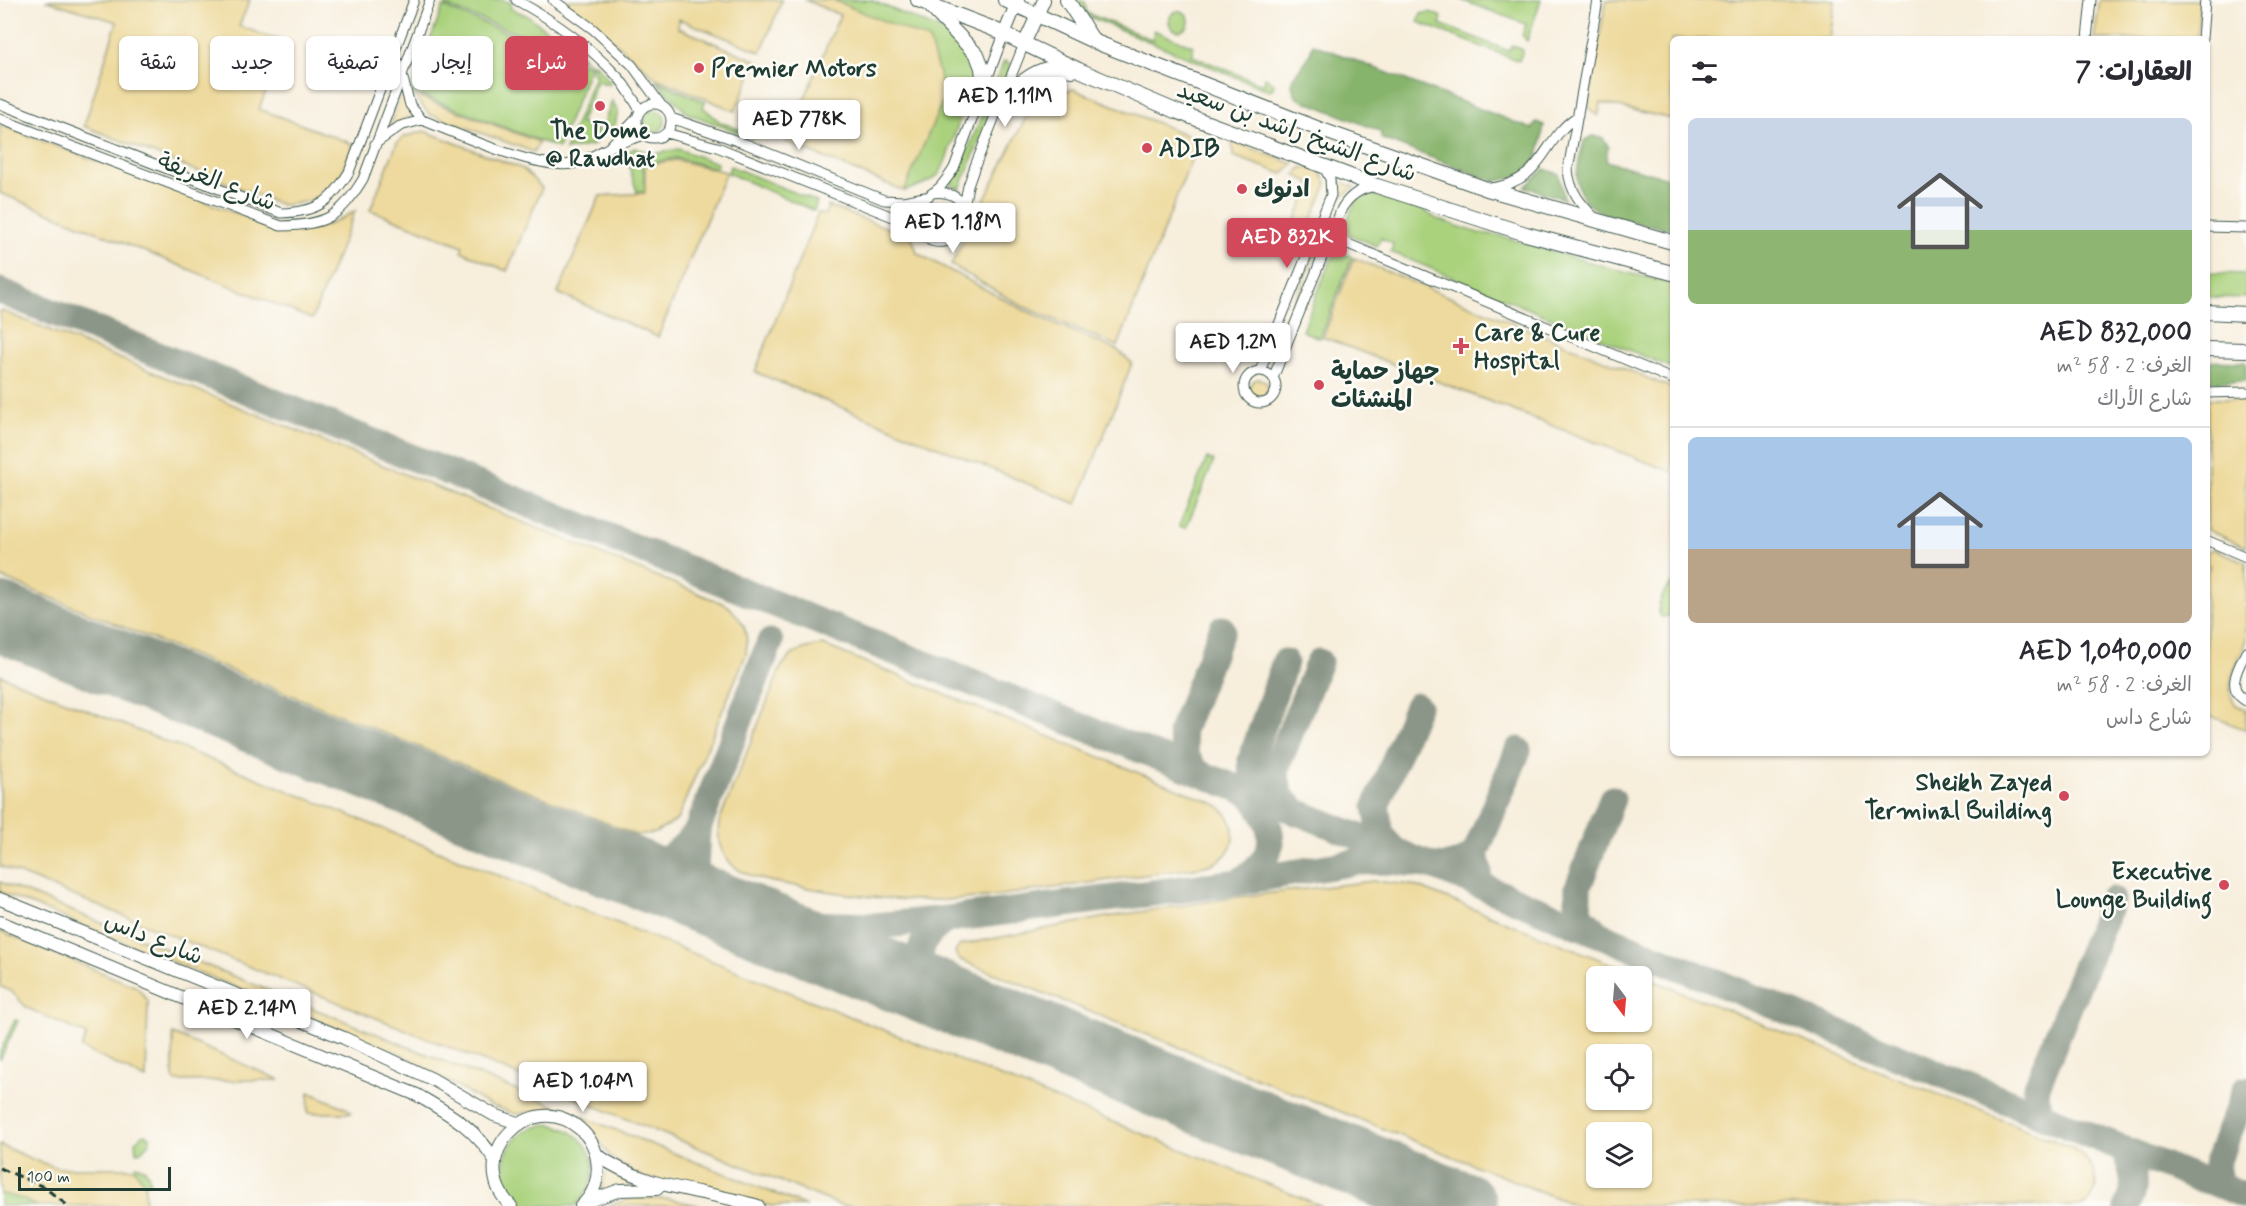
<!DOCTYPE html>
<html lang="ar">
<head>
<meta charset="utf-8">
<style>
	:root { --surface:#fff; --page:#f7f7f7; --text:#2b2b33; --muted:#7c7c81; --line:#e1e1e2; --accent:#d1495b }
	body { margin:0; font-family:Mynerve,"Playpen Sans Arabic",sans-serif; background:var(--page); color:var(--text); direction:rtl; height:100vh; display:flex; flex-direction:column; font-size:22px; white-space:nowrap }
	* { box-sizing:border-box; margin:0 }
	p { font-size:20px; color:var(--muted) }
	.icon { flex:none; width:33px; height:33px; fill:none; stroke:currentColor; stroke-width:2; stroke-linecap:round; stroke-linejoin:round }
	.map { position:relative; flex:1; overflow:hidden; direction:ltr }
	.panel { position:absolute; left:1670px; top:36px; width:540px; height:720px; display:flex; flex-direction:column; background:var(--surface); border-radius:9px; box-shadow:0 2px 4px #0004; direction:rtl }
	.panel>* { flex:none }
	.guide { position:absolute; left:18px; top:36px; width:570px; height:54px; direction:rtl; display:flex; gap:12px }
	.needle { width:39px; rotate:164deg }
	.tools { position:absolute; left:1586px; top:966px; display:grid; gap:12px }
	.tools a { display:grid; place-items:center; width:66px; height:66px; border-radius:9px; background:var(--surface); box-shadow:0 2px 4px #0004; font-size:30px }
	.scale { position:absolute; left:18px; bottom:15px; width:153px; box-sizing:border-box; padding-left:6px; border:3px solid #1f3d34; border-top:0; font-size:16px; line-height:21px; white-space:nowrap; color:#1f3d34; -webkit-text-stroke:4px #fdfcf7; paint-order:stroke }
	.price { position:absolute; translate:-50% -51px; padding:0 14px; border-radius:6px; background:#fff; color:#222; font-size:20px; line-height:39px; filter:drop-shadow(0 2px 3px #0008) }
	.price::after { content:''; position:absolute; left:50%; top:36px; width:18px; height:14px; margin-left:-9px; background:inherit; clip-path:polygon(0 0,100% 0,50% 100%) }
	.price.current { background:var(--accent); color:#fff }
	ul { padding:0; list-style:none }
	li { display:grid; align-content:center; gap:12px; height:318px; padding:0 18px }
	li+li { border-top:2px solid var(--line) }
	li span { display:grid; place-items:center; height:186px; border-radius:9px; color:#555 }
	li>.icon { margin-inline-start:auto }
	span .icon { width:108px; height:108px; fill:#fffc; stroke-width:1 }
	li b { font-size:26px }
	h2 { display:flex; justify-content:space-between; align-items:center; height:72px; padding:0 18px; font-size:26px }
	.pill { padding:0 21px; border-radius:9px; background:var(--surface); box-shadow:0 2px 4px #0004; font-size:21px; line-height:54px }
	.pill.current { background:var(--accent); color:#fff }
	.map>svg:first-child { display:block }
	.green { fill:#aad27d; stroke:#648858; stroke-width:1.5 }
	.forest { fill:#87b46c; stroke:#537850; stroke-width:1.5 }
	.sand { fill:#eeda9e; stroke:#868c69; stroke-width:1.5; fill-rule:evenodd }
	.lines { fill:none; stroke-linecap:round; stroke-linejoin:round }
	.taxiway { stroke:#8b9688; stroke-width:27 }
	.runway { stroke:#8b9688; stroke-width:69 }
	.street-casing { stroke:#3f584d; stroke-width:11 }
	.secondary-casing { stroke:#3f584d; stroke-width:14 }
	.primary-casing { stroke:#3f584d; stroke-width:16 }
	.street { stroke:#fff; stroke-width:9 }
	.secondary { stroke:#fff; stroke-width:12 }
	.primary { stroke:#fff; stroke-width:14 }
	.rail { stroke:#1f3d34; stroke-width:3; stroke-dasharray:9 4.5; stroke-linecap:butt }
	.poi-dot { fill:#d1495b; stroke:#fdfcf7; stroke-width:2 }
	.labels { text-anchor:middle; stroke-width:5; stroke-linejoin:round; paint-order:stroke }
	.poi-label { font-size:24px; font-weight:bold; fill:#1f3d34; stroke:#fdfcf7; text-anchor:start }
	.street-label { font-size:24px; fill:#1f3d34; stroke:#fdfcf7 }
</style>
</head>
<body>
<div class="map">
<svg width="2246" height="1206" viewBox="0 0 2246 1206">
	<rect width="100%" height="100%" fill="#fdfcf7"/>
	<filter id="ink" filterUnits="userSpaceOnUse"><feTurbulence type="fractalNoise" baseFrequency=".0167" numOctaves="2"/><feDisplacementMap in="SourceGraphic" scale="12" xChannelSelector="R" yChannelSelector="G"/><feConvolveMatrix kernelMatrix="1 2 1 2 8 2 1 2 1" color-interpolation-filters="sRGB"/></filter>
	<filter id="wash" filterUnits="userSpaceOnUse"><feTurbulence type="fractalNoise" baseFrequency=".008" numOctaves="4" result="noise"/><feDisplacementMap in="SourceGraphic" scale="24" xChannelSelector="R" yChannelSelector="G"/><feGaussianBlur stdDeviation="1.35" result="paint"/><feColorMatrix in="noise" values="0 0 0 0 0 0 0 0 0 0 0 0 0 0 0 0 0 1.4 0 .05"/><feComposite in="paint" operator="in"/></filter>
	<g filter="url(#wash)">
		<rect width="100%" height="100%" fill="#f7eedc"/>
		<path class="green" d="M445,0H502L512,3L510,8L528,16L593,65L582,58L446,6Z
			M833,0H871L953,35L973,60L974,72C968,90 948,165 938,175C930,183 914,188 904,191L945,95L929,40Z
			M1071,0L1085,2L1087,13L1153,40L1154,30L1193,46V56L1264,85L1265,77L1274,83L1273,88L1269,91L1085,15Z
			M1461,0H1541L1527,41L1522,35L1526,24Z
			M443,7L591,66L558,148L410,91Z
			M1169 21a10 10 0 1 1 20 0a10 10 0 1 1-20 0Z
			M1429,12L1442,17L1440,24L1509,51L1512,45L1523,50L1519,61L1418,22L1421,14Z
			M1004,61L1011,64L960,189L950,184L958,173L966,155Z
			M595,63L610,82L609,85L597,81L580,123L599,131L594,145L565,150L596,74L592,72Z
			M655,80L705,102L703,107L720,122L754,135L753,138L687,113Z
			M612,101L618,111L614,130L603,126Z
			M643 121a11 11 0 1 1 22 0a11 11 0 1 1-22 0Z
			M635,148L654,154L678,149L717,163L716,168L676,158L643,164L645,192H637L625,153Z
			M730,166L817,202L814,211L728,173Z
			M1371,194L1423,210L1437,219L1478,233L1497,235L1624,272L1672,283V368L1391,252L1393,244L1381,238L1377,246L1350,235L1344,227L1356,200Z
			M1339,252L1352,257L1320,338L1302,331L1331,259Z
			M2207,273L2246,274V298L2207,297Z
			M1207,458L1214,461L1186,528L1179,526Z
			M1672,584V607L1669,616L1662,617L1659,614C1657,606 1664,589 1672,584Z
			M15,1020L18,1021L0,1060V1052Z
			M549,1124C582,1130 605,1159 587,1191C583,1196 581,1202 575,1206H521C496,1188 498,1150 522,1133C530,1127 540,1126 549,1124Z
			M145,1134L150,1137V1142L141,1151L136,1152L135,1141Z
			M136,1165C145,1168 149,1172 150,1182L145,1184L134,1168Z
			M0,1193L23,1199L37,1206H0Z"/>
		<path class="forest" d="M1313,44L1532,129L1536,122L1544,125C1542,135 1541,149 1537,158C1530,175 1509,180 1493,181L1382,139L1380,131L1297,98C1287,80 1294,76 1305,62C1309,58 1311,49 1313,44Z
			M1593,136L1603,138L1608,146L1606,161L1672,179V229C1639,222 1578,221 1577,178C1577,166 1581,152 1584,141Z
			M1544,169L1559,174L1564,199L1525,187Z
			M2206,361L2246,362V381L2207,382Z"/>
		<path class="sand" d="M45,0H250L239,26L285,42L259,109L353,144C339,187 328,202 282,205L84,126L117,22Z
			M563,0H782L761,52L679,19L678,28L757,61L735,111L656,78L585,16Z
			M805,0H833L929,40L945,95L904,191L786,142L840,15Z
			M1606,0H1835L1830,39H1672V119L1601,103L1598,116L1591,111L1588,104Z
			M2100,0H2200L2197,39H2094Z
			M1073,89L1199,140L1118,346L1022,306L951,265L1035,100Z
			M402,93L409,107L418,116L404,119L388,130Z
			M412,94L539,142L534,152L429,114Z
			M0,125L278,229C313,232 325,229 355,211L312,319L0,193Z
			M424,131L523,169L542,188L507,271L461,251L463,246L370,210L397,143L404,137Z
			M1232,141L1294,164L1283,174L1233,156Z
			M676,160L726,172L658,337L558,293L600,196L645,193V165Z
			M1311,167L1319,170L1327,184L1296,256L1283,250L1311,183L1295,175L1301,168Z
			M1335,180L1355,187L1341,197L1336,195Z
			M828,206L912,237L917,253L1024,310L1117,350L1132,363L1077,504L755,372L818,213L825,215Z
			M1322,240L1289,323L1286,322L1318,241Z
			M1354,258L1672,388V472L1323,337Z
			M0,310L727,605C744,621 749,631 746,654L677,820L655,833L636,835L0,577Z
			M1250 388a9 9 0 1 1 18 0a9 9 0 1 1-18 0Z
			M2207,399H2246V547L2207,530Z
			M2214,549L2246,562C2246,587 2246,614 2246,638C2243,659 2219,685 2236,705L2246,709V730L2206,714V574L2210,566L2207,565L2206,552Z
			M823,645L1218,805C1222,810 1228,814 1230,820C1239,839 1229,859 1209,865C1202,867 1193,868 1186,869C1139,876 1093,882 1046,889C1006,894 965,901 924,900C884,900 842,894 802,887C762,880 712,876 719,822L781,667C794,650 802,648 823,645Z
			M0,675L1322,1206H842L0,866Z
			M1373,881L1412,885L1428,891L2073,1148C2094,1163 2107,1185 2085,1206H1577L958,959L955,952L960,945L1107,917L1238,897ZM1641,976V1022H1596V976ZM1596,1054H1641V1100H1596ZM1596,1132H1641V1178H1596Z
			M0,882L560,1108L515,1114L487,1104L403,1055L0,892Z
			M0,931L137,987L148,1001L146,1079L81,1048L87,1035L27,1008L11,991L0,986Z
			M173,1034L280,1080L175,1081L173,1077Z
			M309,1092L348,1109L351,1113H308Z
			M581,1116L806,1206H771L642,1177L612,1159Z
			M0,1145L39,1162L59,1168H134L145,1184V1206H37L23,1199L0,1193Z
			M607,1165L631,1185L601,1194Z
			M633,1198L670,1199L700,1206H607Z"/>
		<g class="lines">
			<path class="taxiway" d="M0,291L832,627L1435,867L2190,1176L2212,1182L2246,1196
				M770,642L697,831L695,870L699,882L706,893L729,910L811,924L875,926L948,919L1239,882L1356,862L1392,861L1444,867L1464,862L1475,854
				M1197,772L1186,757L1181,732L1222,629
				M1267,801L1260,794L1252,779L1251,760L1285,662
				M1298,813L1280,796L1275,771L1319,662
				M1396,852L1381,836L1376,806L1417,706
				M611,863C653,871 670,864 697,831
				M1479,871L1475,854L1518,750
				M1240,881C1280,855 1278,830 1250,794
				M1599,934L1581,916L1578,903V887L1612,799
				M937,994C915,962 912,941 948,919
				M2042,1116L2036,1097L2037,1086L2112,900
				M2123,1148C2132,1168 2139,1186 2127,1206
				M2224,1187L2219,1181L2216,1165L2246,1089"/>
			<path class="runway" d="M0,617L1463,1206"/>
		</g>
	</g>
	<g filter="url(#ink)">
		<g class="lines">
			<g class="street-casing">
				<path id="street" d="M516,0C553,20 587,44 616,75C626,85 633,99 640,110
					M553,0L593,29L632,65L661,105
					M2087,39L2091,0
					M2202,39L2205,0
					M402,75L410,105L422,120C459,134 535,170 572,164C586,161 597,153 610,147C621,142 633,139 644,135
					M637 121a17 17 0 1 1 34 0a17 17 0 1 1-34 0Z
					M0,104L281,213C317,212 330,203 349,172L414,0
					M671,118L746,144L884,200L903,201L925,197
					M0,119L281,226C326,225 340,217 363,179L430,0
					M666,133L717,147L893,217L918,230
					M375,144L400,126L422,120
					M610,146L637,118
					M1491,188C1546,181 1541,139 1578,116
					M932,193C948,191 965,197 966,216C967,246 923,253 916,223C911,204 928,198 940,187C945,181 950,175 954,168L1004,34
					M964,206L968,186L975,166L1024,44
					M1596,219C1581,204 1570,192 1568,170L1598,0
					M2206,227L2246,228
					M1317,231L1672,379
					M1244 387a16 16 0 1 1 32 0a16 16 0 1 1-32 0Z
					M1260,371L1331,195L1330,179L1324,167
					M1273,378L1342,208C1350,195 1361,188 1376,186
					M2206,393L2246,392
					M2206,540L2246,557
					M2246,652C2238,668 2225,689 2246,701"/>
			</g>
			<g class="secondary-casing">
				<path id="secondary" d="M1004,34L1018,0
					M1024,44L1044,0
					M0,899L344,1038L432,1079L494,1115L520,1124
					M0,922L417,1095C451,1115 473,1126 495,1160
					M596,1154C645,1190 702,1189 758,1206
					M586,1202L620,1190L657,1189
					M511,1206C463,1158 530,1086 580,1129C589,1137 596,1148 597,1160C600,1177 594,1195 581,1206"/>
			</g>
			<g class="primary-casing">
				<path id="primary" d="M918,0L991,28L1079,70L1178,112L1377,186L1526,234L1672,273
					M1005,0L1093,41L1319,129L1487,189L1672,242
					M1067,0L1092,39
					M932,8L977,55L982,68L984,90
					M997,110C1007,95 1025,76 1044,70C1052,67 1063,69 1072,70
					M2206,312L2246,314
					M2206,349L2246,350"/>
			</g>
			<use href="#street" class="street"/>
			<use href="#secondary" class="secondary"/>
			<use href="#primary" class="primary"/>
			<path class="rail" d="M0,1168L44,1187L68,1206"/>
		</g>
	</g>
	<g class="poi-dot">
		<circle cx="699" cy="68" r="6"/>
		<circle cx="600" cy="106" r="6"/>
		<circle cx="1147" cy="148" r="6"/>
		<circle cx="1242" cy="189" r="6"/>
		<path d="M1458 337h6v6h6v6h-6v6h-6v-6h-6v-6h6z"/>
		<circle cx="1319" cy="385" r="6"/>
		<circle cx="2064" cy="796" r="6"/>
		<circle cx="2224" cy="885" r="6"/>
	</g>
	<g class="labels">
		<g class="poi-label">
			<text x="711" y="76">Premier Motors</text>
			<text x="600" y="138" text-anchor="middle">The Dome<tspan x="600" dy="28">@ Rawdhat</tspan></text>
			<text x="1159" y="156">ADIB</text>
			<text x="1254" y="197">ادنوك</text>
			<text x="1474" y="340">Care &amp; Cure<tspan x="1474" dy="28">Hospital</tspan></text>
			<text x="1331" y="379">جهاز حماية<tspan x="1331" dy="28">المنشئات</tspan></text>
			<text x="2052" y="790" text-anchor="end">Sheikh Zayed<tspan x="2052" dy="28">Terminal Building</tspan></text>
			<text x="2212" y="879" text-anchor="end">Executive<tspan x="2212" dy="28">Lounge Building</tspan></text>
		</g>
		<g class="street-label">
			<text transform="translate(1297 131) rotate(20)" y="8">شارع الشيخ راشد بن سعيد</text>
			<text transform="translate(217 181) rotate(21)" y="8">شارع الغريفة</text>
			<text transform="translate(154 938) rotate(22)" y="8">شارع داس</text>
		</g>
	</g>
</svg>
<div class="tools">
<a><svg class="needle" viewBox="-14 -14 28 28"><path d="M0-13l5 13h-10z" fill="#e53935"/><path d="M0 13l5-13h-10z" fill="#7c7c81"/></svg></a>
<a><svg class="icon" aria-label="locate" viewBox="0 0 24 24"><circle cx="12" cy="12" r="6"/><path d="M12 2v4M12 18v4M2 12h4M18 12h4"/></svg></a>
<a><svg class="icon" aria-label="layers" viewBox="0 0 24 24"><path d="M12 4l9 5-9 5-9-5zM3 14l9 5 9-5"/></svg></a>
</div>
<div class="scale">100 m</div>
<b class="price" style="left:1005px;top:128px">AED 1.11M</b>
<b class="price" style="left:799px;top:151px">AED 778K</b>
<b class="price" style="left:953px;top:254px">AED 1.18M</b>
<b class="price current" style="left:1287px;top:269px">AED 832K</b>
<b class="price" style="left:1233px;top:374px">AED 1.2M</b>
<b class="price" style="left:247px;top:1040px">AED 2.14M</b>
<b class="price" style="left:583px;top:1113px">AED 1.04M</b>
<div class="guide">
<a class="pill current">شراء</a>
<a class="pill">إيجار</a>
<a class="pill">تصفية</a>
<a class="pill">جديد</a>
<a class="pill">شقة</a>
</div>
<section class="panel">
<h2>العقارات: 7<svg class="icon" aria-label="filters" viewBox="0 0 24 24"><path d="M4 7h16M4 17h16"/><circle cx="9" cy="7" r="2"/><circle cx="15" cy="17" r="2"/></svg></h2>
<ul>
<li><span style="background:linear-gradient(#c9d6e8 60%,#8fb573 0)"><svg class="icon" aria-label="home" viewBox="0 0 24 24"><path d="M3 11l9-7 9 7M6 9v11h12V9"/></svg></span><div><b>AED 832,000</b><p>الغرف: 2 · 58 m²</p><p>شارع الأراك</p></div></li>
<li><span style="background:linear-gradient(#a9c7e8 60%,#b9a48a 0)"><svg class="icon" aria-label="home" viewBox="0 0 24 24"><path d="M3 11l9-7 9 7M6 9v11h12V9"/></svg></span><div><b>AED 1,040,000</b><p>الغرف: 2 · 58 m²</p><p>شارع داس</p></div></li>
</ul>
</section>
</div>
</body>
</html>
